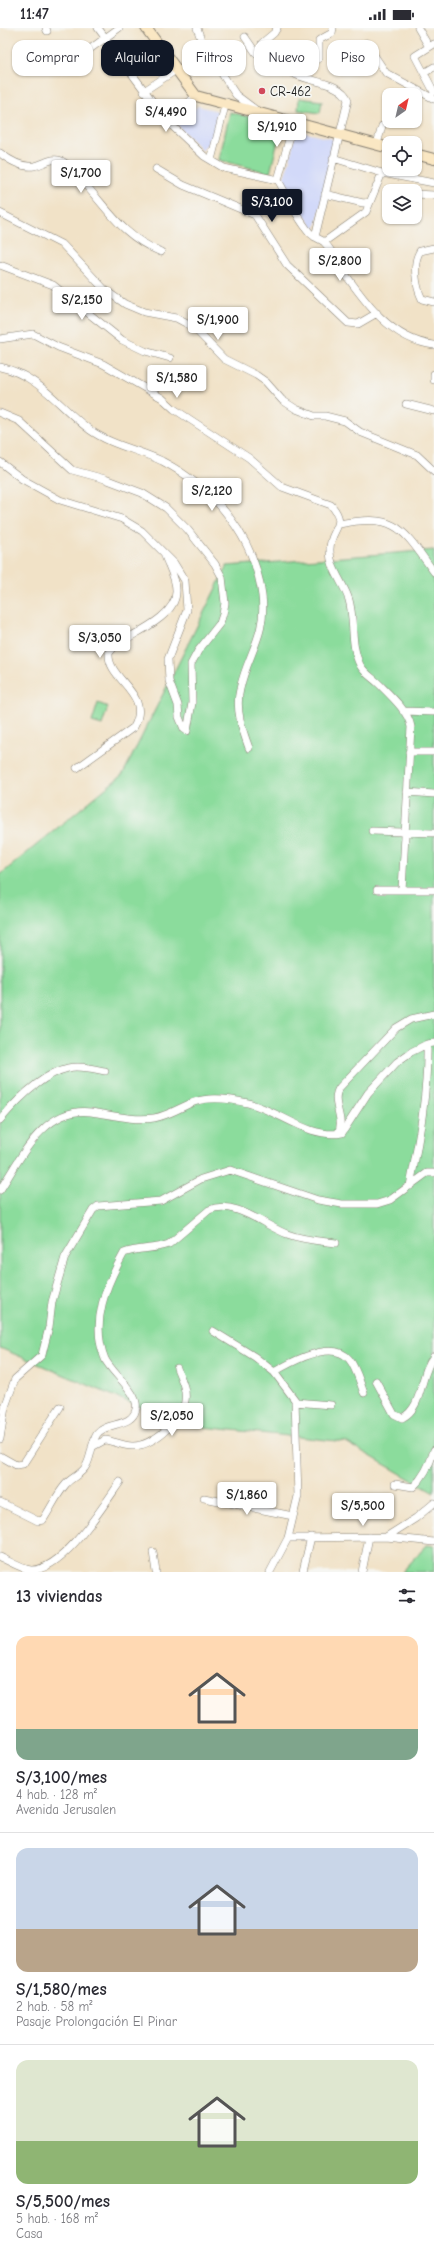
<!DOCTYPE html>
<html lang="es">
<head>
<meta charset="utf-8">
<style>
	:root { --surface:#fff; --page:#f2f2f3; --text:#2b2b33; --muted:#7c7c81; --line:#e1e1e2; --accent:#111827 }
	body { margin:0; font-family:"Comic Neue",sans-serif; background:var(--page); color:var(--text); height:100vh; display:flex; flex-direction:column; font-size:15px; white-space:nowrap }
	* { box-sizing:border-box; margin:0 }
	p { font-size:13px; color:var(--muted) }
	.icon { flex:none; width:22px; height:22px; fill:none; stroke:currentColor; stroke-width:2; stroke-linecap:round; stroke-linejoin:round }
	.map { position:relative; height:1544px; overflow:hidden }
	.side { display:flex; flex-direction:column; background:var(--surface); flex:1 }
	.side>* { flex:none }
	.banner { position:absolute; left:12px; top:12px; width:410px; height:36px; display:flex; gap:8px }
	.needle { width:26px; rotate:34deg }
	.controls { position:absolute; left:382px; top:60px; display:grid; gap:8px }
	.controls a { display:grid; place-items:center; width:40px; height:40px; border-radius:8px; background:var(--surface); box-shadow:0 1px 3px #0004; font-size:20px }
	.price { position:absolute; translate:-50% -34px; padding:0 9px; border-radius:4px; background:#fff; color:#222; font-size:13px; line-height:26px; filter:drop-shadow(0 1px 2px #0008) }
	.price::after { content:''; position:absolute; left:50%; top:24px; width:12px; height:9px; margin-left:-6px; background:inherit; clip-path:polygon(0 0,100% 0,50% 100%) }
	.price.selected { background:var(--accent); color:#fff }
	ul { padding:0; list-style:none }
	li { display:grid; align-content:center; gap:8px; height:212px; padding:0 16px }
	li+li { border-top:1px solid var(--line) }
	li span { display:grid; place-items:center; height:124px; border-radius:12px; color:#555 }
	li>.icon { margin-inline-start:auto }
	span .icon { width:72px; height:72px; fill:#fffc; stroke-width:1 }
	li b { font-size:17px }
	h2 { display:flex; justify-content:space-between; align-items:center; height:48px; padding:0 16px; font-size:17px }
	.tag { padding:0 14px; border-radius:12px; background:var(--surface); box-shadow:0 1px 3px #0004; font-size:14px; line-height:36px }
	.tag.selected { background:var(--accent); color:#fff }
	.status { display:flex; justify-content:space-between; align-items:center; height:28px; padding:0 20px; background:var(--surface); direction:ltr }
	.status svg { height:11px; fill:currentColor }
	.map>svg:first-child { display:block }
	.built { fill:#d2d9f9 }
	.green { fill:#8bdc9c; stroke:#547c5c }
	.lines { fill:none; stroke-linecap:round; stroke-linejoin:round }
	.street-casing { stroke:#867f72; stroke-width:8 }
	.secondary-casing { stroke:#867f72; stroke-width:12 }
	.street { stroke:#fff; stroke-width:7 }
	.secondary { stroke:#fae7c3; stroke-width:10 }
	.poi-dot { fill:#d1495b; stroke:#f6f6f2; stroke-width:1.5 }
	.labels { text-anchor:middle; stroke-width:3.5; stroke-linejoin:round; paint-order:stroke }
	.poi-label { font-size:13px; fill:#1c1c1c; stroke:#f6f6f2; text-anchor:start }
</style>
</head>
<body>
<div class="status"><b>11:47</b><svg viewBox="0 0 49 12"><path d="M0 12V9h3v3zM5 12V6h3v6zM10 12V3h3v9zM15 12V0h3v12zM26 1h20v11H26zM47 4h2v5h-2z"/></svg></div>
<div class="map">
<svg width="434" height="1544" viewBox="0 0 434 1544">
	<rect width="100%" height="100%" fill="#f6f6f2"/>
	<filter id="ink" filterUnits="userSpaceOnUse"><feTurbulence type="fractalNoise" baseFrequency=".025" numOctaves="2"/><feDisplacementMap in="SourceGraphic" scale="8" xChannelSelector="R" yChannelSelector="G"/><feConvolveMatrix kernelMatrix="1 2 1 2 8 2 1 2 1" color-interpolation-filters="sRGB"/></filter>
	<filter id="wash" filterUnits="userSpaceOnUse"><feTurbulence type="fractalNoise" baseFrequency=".012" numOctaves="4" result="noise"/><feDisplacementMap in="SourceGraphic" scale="16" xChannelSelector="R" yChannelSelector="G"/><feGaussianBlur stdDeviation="0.9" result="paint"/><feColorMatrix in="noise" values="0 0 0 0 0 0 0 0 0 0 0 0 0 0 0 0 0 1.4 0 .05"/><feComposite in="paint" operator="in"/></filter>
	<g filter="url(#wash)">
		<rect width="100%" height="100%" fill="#f1e2c7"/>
		<path class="built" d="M198,78L218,83L213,110L202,122L176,96Z
			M297,103L333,111L336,115L315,203L282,154L290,132L295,105Z"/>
		<path class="green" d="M299,70L322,73L320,85L298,82Z
			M230,84L282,97L270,145L219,132Z
			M434,522V1465L346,1414L183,1397L0,1320V847L123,746L227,538Z
			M98,675L108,679L102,697L92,694Z
			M427,1517L434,1518V1544H402Z"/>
	</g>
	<g filter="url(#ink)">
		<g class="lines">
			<g class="street-casing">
				<path id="street" d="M46,0L47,3
					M98,0L167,93L204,128L224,140L278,152C288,169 297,191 311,206C315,210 320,211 324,214C331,221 336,232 341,240C364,273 391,312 434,317
					M197,0L203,17L236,67L256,82
					M418,0L429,19
					M245,9L256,25C265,25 274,23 281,29
					M366,15L386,45L434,71
					M434,16L415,28L434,64
					M263,25L262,15L274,5L277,0
					M83,26L119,0
					M127,37L156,15
					M424,45L434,39
					M144,63L176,42
					M167,93L196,68
					M377,116L382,98
					M0,125C9,132 21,140 34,138C45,136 54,127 65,135C72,139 77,147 82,153C109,182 122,208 161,224
					M333,130L382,145L434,155
					M211,132L226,74
					M156,141L183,157L255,187L287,237L348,295L358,296L377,285
					M278,152L294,93
					M325,166L363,175L370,174
					M415,166L434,167
					M0,185L63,217L105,262L125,276L144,284L176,290L193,299L224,331L256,347L266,354L282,372L296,381L314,388H325L345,393L360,404L417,427L434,443
					M315,209L348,72C339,47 284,58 281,29L284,26L316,32L319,30V12L332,5L333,0
					M324,214L366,184L382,145
					M434,220L420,223C412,235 416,259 422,271L434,274
					M0,237L53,257L122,312L145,323L170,330
					M0,311L33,306L58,319L103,336L162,370L174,381L249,430L282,459L331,477C349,498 330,500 330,521C329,540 344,555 349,572C355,593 350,617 360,637C365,646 372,649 379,656C390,667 409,684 411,699L402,862
					M0,339C39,347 59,379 90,402C111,417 139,422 162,433C214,460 255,509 262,568C267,607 247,627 240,661C235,681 242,701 249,720
					M434,346V352
					M406,376L434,383
					M0,385L19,393L72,442L105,451L142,465L166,480L188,502L215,536L222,549L225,575L223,586L220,595L198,623L191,636L192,675L187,703L184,701L179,689L178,677L169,653L168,631L187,582L185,553L174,535L142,503L122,491L60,472L22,451L0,434
					M339,496C397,485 402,500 434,544
					M403,683L434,684
					M409,724H434
					M77,740L134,699C153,665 107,652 109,625L116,617C134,605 176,589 176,564C177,552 169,539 165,528
					M407,764L434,766
					M372,803L434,805
					M377,862H434
					M0,1092C17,1072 42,1046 68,1040C80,1037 94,1041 105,1043
					M338,1105C346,1090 329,1073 340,1059L396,1000L411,991L434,986
					M410,1158C419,1111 428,1065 427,1016
					M0,1162C21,1130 44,1078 91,1084C112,1087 133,1093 154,1090C168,1088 181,1079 194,1074C210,1068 231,1071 248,1075C280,1083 308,1111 342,1105L368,1065L397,1034L411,1024L427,1016L434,1015
					M213,1303L255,1329L274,1344L295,1372L298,1468L288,1510L270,1544
					M274,1344C291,1334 332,1311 349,1331C356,1339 360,1355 364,1365
					M376,1353L394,1386L402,1390C424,1379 419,1346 434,1328
					M295,1374L331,1377
					M0,1411L5,1379L15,1351L42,1327L49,1299L52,1274L65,1229L93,1182L98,1178L161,1173L201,1151L230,1142L318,1172L342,1176H377L390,1172L427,1145H434
					M92,1419L105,1412C114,1413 123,1418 132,1418C151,1419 183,1392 185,1373C187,1361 181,1351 177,1340
					M0,1428L16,1437L23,1436L60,1379
					M395,1456L413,1459C424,1449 430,1436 434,1422
					M204,1470L293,1488
					M0,1474L38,1493L43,1492C51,1480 57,1466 66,1456C72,1449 82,1446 86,1438C92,1428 91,1415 97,1406C107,1393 132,1400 136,1381C140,1365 112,1346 105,1331C90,1294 106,1257 124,1225C139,1219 154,1222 169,1216L209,1182C235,1171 263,1197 287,1206C303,1212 320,1213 336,1215
					M386,1509L434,1514
					M288,1510L386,1509L416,1490L434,1475
					M153,1524L156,1544
					M0,1529C9,1533 21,1541 31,1542C63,1543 103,1478 120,1454
					M303,1543L311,1509
					M362,1544L369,1509"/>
			</g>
			<g class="secondary-casing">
				<path id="secondary" d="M146,0L196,68L389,120
					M415,126L434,131"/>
			</g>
			<use href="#street" class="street"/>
			<use href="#secondary" class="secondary"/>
		</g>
	</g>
	<circle class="poi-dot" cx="262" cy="63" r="4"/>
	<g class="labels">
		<g class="poi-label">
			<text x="270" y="68">CR-462</text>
		</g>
	</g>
</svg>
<div class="controls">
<a><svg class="needle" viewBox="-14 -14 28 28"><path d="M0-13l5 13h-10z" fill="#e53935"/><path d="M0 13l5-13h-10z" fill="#7c7c81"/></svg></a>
<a><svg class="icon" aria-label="locate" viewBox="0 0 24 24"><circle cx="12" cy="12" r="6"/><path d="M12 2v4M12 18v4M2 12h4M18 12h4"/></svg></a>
<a><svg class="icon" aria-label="layers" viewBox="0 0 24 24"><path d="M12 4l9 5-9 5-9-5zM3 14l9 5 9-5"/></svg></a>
</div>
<b class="price" style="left:166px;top:105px">S/4,490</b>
<b class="price" style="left:277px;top:120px">S/1,910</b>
<b class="price" style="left:81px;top:166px">S/1,700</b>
<b class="price selected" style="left:272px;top:195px">S/3,100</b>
<b class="price" style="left:340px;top:254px">S/2,800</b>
<b class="price" style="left:82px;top:293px">S/2,150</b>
<b class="price" style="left:218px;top:313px">S/1,900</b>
<b class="price" style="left:177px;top:371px">S/1,580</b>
<b class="price" style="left:212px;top:484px">S/2,120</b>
<b class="price" style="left:100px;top:631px">S/3,050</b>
<b class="price" style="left:172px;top:1409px">S/2,050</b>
<b class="price" style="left:247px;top:1488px">S/1,860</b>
<b class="price" style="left:363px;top:1499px">S/5,500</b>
<div class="banner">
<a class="tag">Comprar</a>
<a class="tag selected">Alquilar</a>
<a class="tag">Filtros</a>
<a class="tag">Nuevo</a>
<a class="tag">Piso</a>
</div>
</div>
<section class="side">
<h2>13 viviendas<svg class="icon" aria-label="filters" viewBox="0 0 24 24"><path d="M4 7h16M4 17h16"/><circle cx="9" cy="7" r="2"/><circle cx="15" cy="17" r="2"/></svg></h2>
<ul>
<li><span style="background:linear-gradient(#ffd9b3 75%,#7fa58c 0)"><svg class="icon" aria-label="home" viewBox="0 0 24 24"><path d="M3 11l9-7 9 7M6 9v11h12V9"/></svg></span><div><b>S/3,100/mes</b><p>4 hab. · 128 m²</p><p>Avenida Jerusalen</p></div></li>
<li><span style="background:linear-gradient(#c9d6e8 65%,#b9a48a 0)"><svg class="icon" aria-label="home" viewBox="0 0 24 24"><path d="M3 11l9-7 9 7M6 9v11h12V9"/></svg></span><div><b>S/1,580/mes</b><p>2 hab. · 58 m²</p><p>Pasaje Prolongación El Pinar</p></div></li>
<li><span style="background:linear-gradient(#dfe7d0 65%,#8fb573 0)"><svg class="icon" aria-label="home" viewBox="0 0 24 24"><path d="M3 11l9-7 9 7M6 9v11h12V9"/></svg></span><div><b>S/5,500/mes</b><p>5 hab. · 168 m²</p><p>Casa</p></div></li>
</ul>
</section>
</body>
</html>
